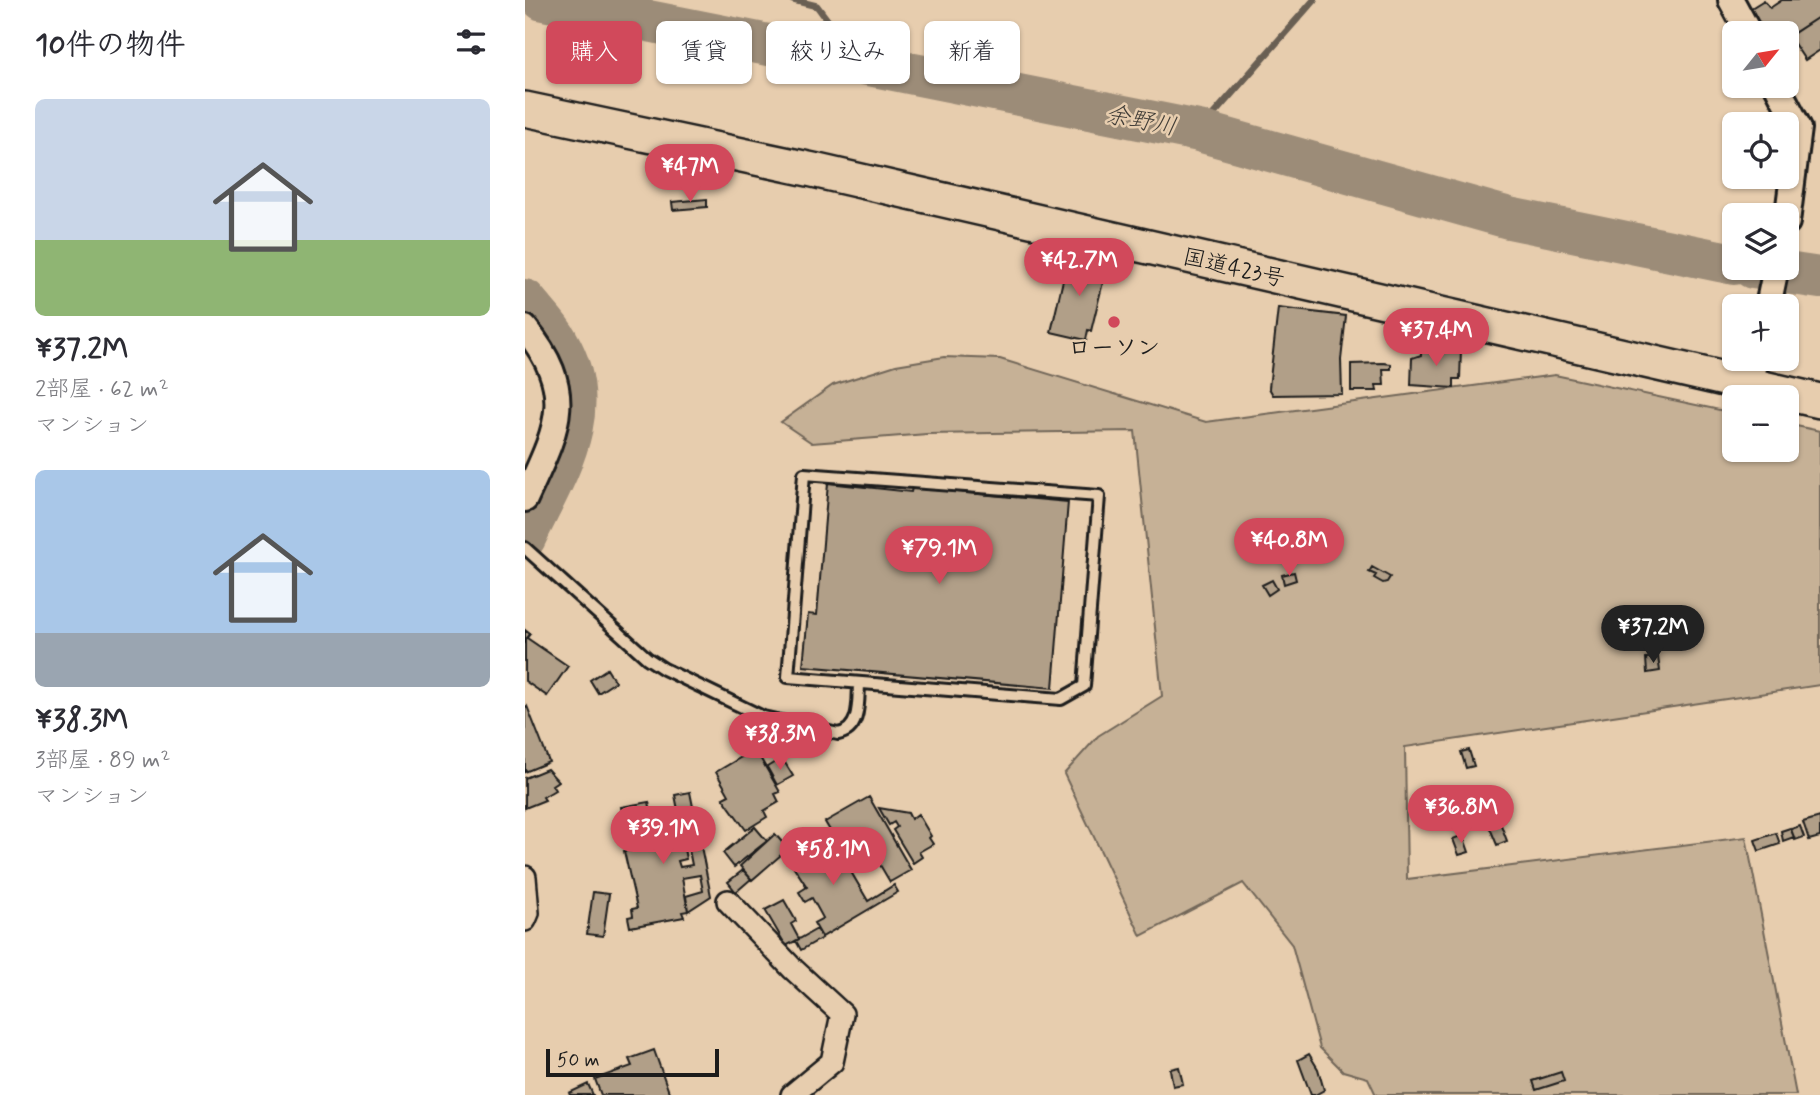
<!DOCTYPE html>
<html lang="ja">
<head>
<meta charset="utf-8">
<style>
	:root { --surface:#fff; --page:#f2f2f3; --text:#2b2b33; --muted:#7c7c81; --accent:#d1495b }
	body { margin:0; font-family:Mynerve,"Klee One",sans-serif; background:var(--page); color:var(--text); height:100vh; display:flex; flex-direction:column; font-size:26px; white-space:nowrap }
	* { box-sizing:border-box; margin:0 }
	p { font-size:23px; color:var(--muted) }
	.icon { flex:none; width:38px; height:38px; fill:none; stroke:currentColor; stroke-width:2; stroke-linecap:round; stroke-linejoin:round }
	.map { position:relative; flex:1; overflow:hidden }
	.panel { display:flex; flex-direction:column; background:var(--surface); width:525px }
	.panel>* { flex:none }
	.guide { position:absolute; left:21px; top:21px; width:665px; height:63px; display:flex; gap:14px }
	.needle { width:46px; rotate:60deg }
	.buttons { position:absolute; left:1197px; top:21px; display:grid; gap:14px }
	.buttons a { display:grid; place-items:center; width:77px; height:77px; border-radius:10px; background:var(--surface); box-shadow:0 2px 5px #0004; font-size:35px }
	.scale { position:absolute; left:21px; bottom:18px; width:173px; box-sizing:border-box; padding-left:7px; border:4px solid #1c1c1c; border-top:0; font-size:19px; line-height:24px; white-space:nowrap; color:#1c1c1c; -webkit-text-stroke:5px #e7cdae; paint-order:stroke }
	.price { position:absolute; translate:-50% -60px; padding:0 16px; border-radius:24px; background:var(--accent); color:#fff; font-size:23px; line-height:46px; filter:drop-shadow(0 2px 4px #0008) }
	.price::after { content:''; position:absolute; left:50%; top:42px; width:21px; height:16px; margin-left:-10px; background:inherit; clip-path:polygon(0 0,100% 0,50% 100%) }
	.price.current { background:#222; color:#fff }
	ul { padding:0; list-style:none }
	li { display:grid; align-content:center; gap:14px; height:371px; padding:0 35px }
	li span { display:grid; place-items:center; height:217px; border-radius:10px; color:#555 }
	li>.icon { margin-inline-start:auto }
	span .icon { width:126px; height:126px; fill:#fffc; stroke-width:1 }
	li b { font-size:30px }
	h2 { display:flex; justify-content:space-between; align-items:center; height:84px; padding:0 35px; font-size:30px }
	.chip { padding:0 24px; border-radius:10px; background:var(--surface); box-shadow:0 2px 5px #0004; font-size:24px; line-height:63px }
	.chip.current { background:var(--accent); color:#fff }
	main { display:flex; flex:1; min-height:0 }
	.map>svg:first-child { display:block }
	.green { fill:#c6b196; stroke:#716659; stroke-width:2 }
	.lines { fill:none; stroke-linecap:round; stroke-linejoin:round }
	.stream { stroke:#695f53; stroke-width:7 }
	.river { stroke:#9c8c78; stroke-width:42 }
	.building { fill:#b19f88; stroke:#1c1c1c; stroke-width:2 }
	.service-casing { stroke:#1c1c1c; stroke-width:16 }
	.minor-casing { stroke:#1c1c1c; stroke-width:26 }
	.tertiary-casing { stroke:#1c1c1c; stroke-width:30 }
	.trunk-casing { stroke:#1c1c1c; stroke-width:38 }
	.service { stroke:#e7cdae; stroke-width:10 }
	.minor { stroke:#e7cdae; stroke-width:21 }
	.tertiary { stroke:#e7cdae; stroke-width:24 }
	.trunk { stroke:#e7cdae; stroke-width:33 }
	.poi-dot { fill:#d1495b; stroke:#e7cdae; stroke-width:2.5 }
	.labels { text-anchor:middle; stroke-width:5; stroke-linejoin:round; paint-order:stroke }
	.street-label { font-size:23px; fill:#1c1c1c; stroke:#e7cdae }
	.poi-label { font-size:23px; font-weight:bold; fill:#1c1c1c; stroke:#e7cdae }
	.water-label { font-size:24px; font-style:italic; fill:#423e38; stroke:#e7cdae }
</style>
</head>
<body>
<main>
<section class="panel">
<h2>10件の物件<svg class="icon" aria-label="filters" viewBox="0 0 24 24"><path d="M4 7h16M4 17h16"/><circle cx="9" cy="7" r="2"/><circle cx="15" cy="17" r="2"/></svg></h2>
<ul>
<li><span style="background:linear-gradient(#c9d6e8 65%,#8fb573 0)"><svg class="icon" aria-label="home" viewBox="0 0 24 24"><path d="M3 11l9-7 9 7M6 9v11h12V9"/></svg></span><div><b>¥37.2M</b><p>2部屋 · 62 m²</p><p>マンション</p></div></li>
<li><span style="background:linear-gradient(#a9c7e8 75%,#9aa5b1 0)"><svg class="icon" aria-label="home" viewBox="0 0 24 24"><path d="M3 11l9-7 9 7M6 9v11h12V9"/></svg></span><div><b>¥38.3M</b><p>3部屋 · 89 m²</p><p>マンション</p></div></li>
</ul>
</section>
<div class="map">
<svg width="1295" height="1095" viewBox="0 0 1295 1095">
	<rect width="100%" height="100%" fill="#e7cdae"/>
	<filter id="ink" filterUnits="userSpaceOnUse"><feTurbulence type="fractalNoise" baseFrequency=".0143" numOctaves="2"/><feDisplacementMap in="SourceGraphic" scale="14" xChannelSelector="R" yChannelSelector="G"/><feConvolveMatrix kernelMatrix="1 2 1 2 8 2 1 2 1" color-interpolation-filters="sRGB"/></filter>
	<g filter="url(#ink)">
		<path class="green" d="M419,357L475,359L681,422L1030,375L1209,413V450H1262V424L1295,431V685L880,747L882,879L1221,837L1271,1095H851L843,1078L818,1071L795,1048L767,945L718,883L616,936L539,774L573,736L637,696L610,431L402,434L287,443L256,422L308,385L371,365Z"/>
		<g class="lines">
			<path class="stream" d="M268,0L292,6L334,63
				M674,131L789,0"/>
			<path class="river" d="M18,0L674,131L984,218L1209,264
				M1228,268L1295,278
				M0,300C11,314 25,327 33,342C74,412 30,474 0,538"/>
		</g>
		<path class="building" d="M1239,0L1245,8L1257,0H1295V16L1263,37L1268,45L1262,49V33H1238L1223,10Z
			M1295,16V50L1280,60L1264,36Z
			M182,199V207L148,210L147,202Z
			M544,254L548,255V257L582,266L566,331L563,330L561,340L526,332Z
			M753,308L821,316L816,360L817,394L748,395L744,388Z
			M896,347L936,350L935,379H929V388L886,385L887,358L896,355Z
			M858,363L866,364V369H858L859,385H851L852,391H826V364Z
			M303,483L386,492L387,488L543,502L528,688L278,666L283,614L292,615Z
			M847,567L865,577L862,582L858,583L849,578L851,575L844,572Z
			M769,572L771,580L759,584L757,575Z
			M747,580L752,589L743,595L737,585Z
			M0,630L5,634L2,638L43,666L22,696L0,681Z
			M1133,657L1135,671L1122,673L1121,658Z
			M82,669L90,682L73,693L65,680Z
			M2,706L24,762L0,772V707Z
			M230,749L255,792L250,794L254,802L239,811L242,817L221,830L198,798L204,795L191,772Z
			M944,750L949,766L941,768L936,752Z
			M257,758L268,776L252,785L242,767Z
			M22,769L33,781L27,785L30,790L18,797L20,800L0,808V778Z
			M165,792L186,896L163,911L161,896L178,891L175,875L157,878L163,911L157,912L159,917L105,927L103,917L108,916L107,909L112,908L99,851L116,848L112,828L101,830L96,807L124,802L133,844L149,841L150,846L158,844L161,859L153,861L155,867L167,865L163,845L168,844L166,835L162,836L159,824L156,825L150,795Z
			M344,797L386,870L365,882L335,831L313,844L300,822Z
			M354,808L383,813L386,819L393,814L406,836L404,838L408,844L394,852L397,857L388,863L368,830L372,827L369,822L364,825Z
			M973,817L982,841L972,845L962,821Z
			M1295,817V837L1284,840L1278,822Z
			M1275,826L1279,837L1270,840L1266,829Z
			M230,827L242,841L209,867L198,853Z
			M1265,828L1269,837L1258,841L1256,831Z
			M1251,833L1255,844L1234,851L1230,840Z
			M250,834L263,849L227,880L215,866Z
			M938,835L944,852L934,855L928,839Z
			M280,841L287,853L308,841L343,901L369,885L373,892L297,937L289,923L298,918L287,898L280,902L274,892L282,887L267,864L273,860L267,849Z
			M218,870L226,879L211,892L203,882Z
			M68,892L84,894L78,936L62,934Z
			M259,900L271,921L266,924L274,939L261,946L240,910Z
			M292,929L297,938L276,950L271,941Z
			M129,1050L145,1095H76L70,1079L107,1066L104,1059Z
			M784,1054L793,1069L799,1090L790,1095H786L773,1060Z
			M654,1067L658,1084L648,1086L645,1069Z
			M1036,1072L1039,1081L1011,1090L1008,1081Z
			M63,1084L68,1095H45L44,1093Z"/>
		<g class="lines">
			<g class="service-casing">
				<path id="service" d="M279,474L574,496L559,686L536,699L263,677Z
					M0,548L122,658L139,669L238,717L313,734C336,730 333,701 334,683"/>
			</g>
			<g class="minor-casing">
				<path id="minor" d="M0,877L3,913L0,920
					M203,901L268,969L317,1014L307,1062L267,1095"/>
			</g>
			<g class="tertiary-casing">
				<path id="tertiary" d="M1206,0L1224,33
					M1252,86L1274,128L1262,222
					M1243,306L1251,268
					M0,328C54,394 31,431 0,499
					M1225,385L1231,359"/>
			</g>
			<g class="trunk-casing">
				<path id="trunk" d="M0,109L288,170L1295,401"/>
			</g>
			<use href="#service" class="service"/>
			<use href="#minor" class="minor"/>
			<use href="#tertiary" class="tertiary"/>
			<use href="#trunk" class="trunk"/>
		</g>
	</g>
	<circle class="poi-dot" cx="589" cy="322" r="7"/>
	<g class="labels">
		<g class="street-label">
			<text transform="translate(709 267) rotate(13)" y="8">国道423号</text>
		</g>
		<g class="poi-label">
			<text x="589" y="355">ローソン</text>
		</g>
		<g class="water-label">
			<text transform="translate(616 120) rotate(11)" y="8">余野川</text>
		</g>
	</g>
</svg>
<div class="buttons">
<a><svg class="needle" viewBox="-14 -14 28 28"><path d="M0-13l5 13h-10z" fill="#e53935"/><path d="M0 13l5-13h-10z" fill="#7c7c81"/></svg></a>
<a><svg class="icon" aria-label="locate" viewBox="0 0 24 24"><circle cx="12" cy="12" r="6"/><path d="M12 2v4M12 18v4M2 12h4M18 12h4"/></svg></a>
<a><svg class="icon" aria-label="layers" viewBox="0 0 24 24"><path d="M12 4l9 5-9 5-9-5zM3 14l9 5 9-5"/></svg></a>
<a>+</a>
<a>−</a>
</div>
<div class="scale">50 m</div>
<b class="price" style="left:165px;top:204px">¥47M</b>
<b class="price" style="left:554px;top:298px">¥42.7M</b>
<b class="price" style="left:911px;top:368px">¥37.4M</b>
<b class="price" style="left:764px;top:578px">¥40.8M</b>
<b class="price" style="left:414px;top:586px">¥79.1M</b>
<b class="price current" style="left:1128px;top:665px">¥37.2M</b>
<b class="price" style="left:255px;top:772px">¥38.3M</b>
<b class="price" style="left:936px;top:845px">¥36.8M</b>
<b class="price" style="left:138px;top:866px">¥39.1M</b>
<b class="price" style="left:308px;top:887px">¥58.1M</b>
<div class="guide">
<a class="chip current">購入</a>
<a class="chip">賃貸</a>
<a class="chip">絞り込み</a>
<a class="chip">新着</a>
</div>
</div>
</main>
</body>
</html>
